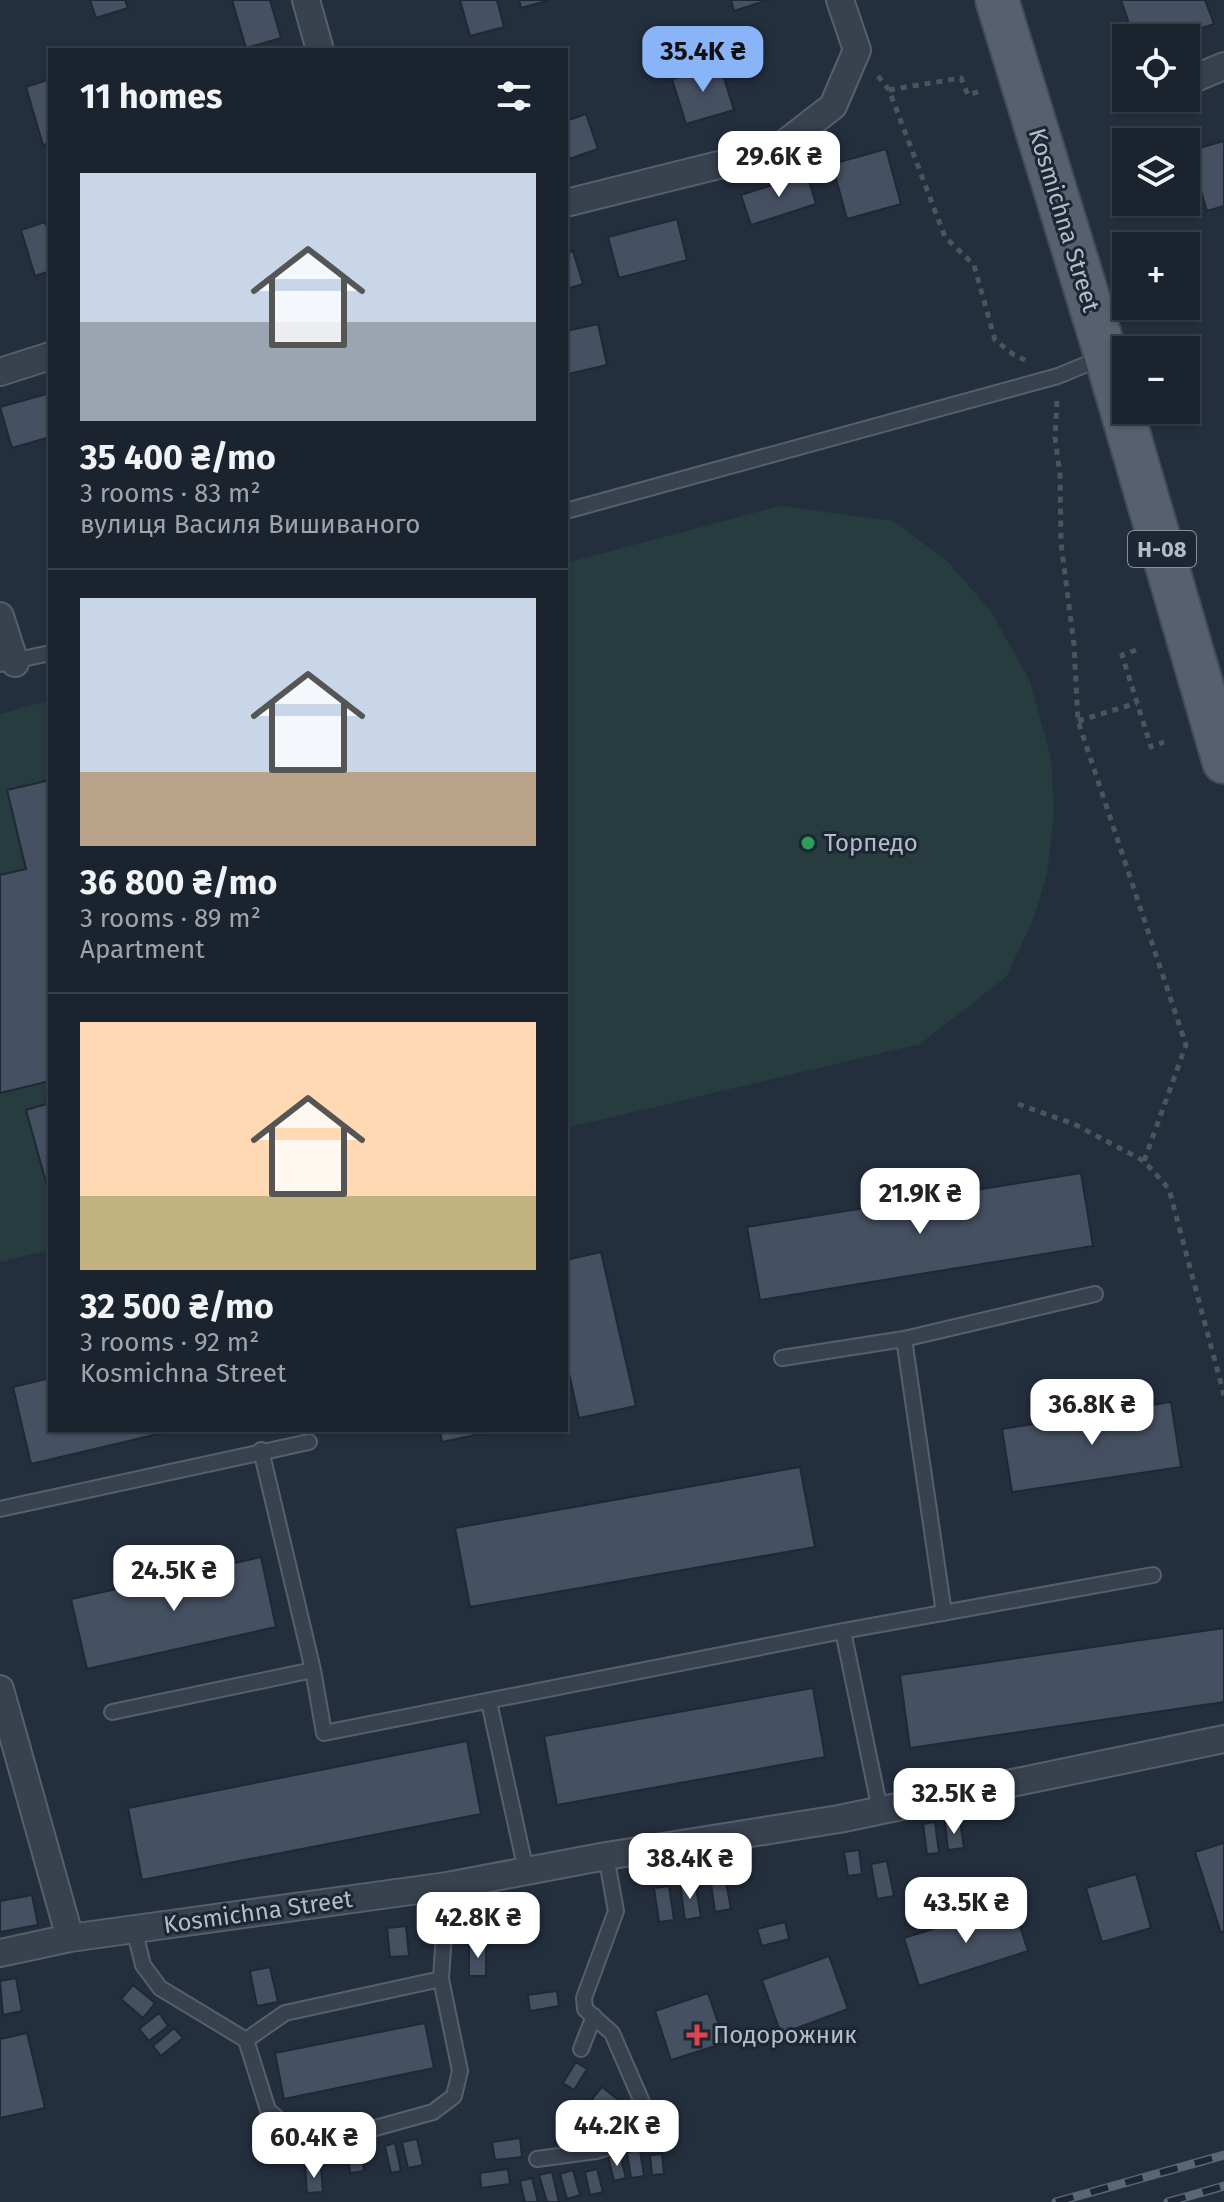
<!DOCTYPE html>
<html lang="en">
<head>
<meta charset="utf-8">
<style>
	:root { --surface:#1b232e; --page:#282f3a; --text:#f1f3f6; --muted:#a0a4aa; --line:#39404a; --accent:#8ab4f8 }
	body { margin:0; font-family:"Fira Sans",sans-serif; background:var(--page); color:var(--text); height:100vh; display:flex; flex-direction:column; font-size:30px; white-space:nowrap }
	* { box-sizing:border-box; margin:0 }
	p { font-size:26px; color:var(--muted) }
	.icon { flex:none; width:44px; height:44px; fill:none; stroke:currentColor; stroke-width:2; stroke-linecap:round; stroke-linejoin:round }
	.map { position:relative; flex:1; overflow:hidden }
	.side { position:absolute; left:48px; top:48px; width:520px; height:1384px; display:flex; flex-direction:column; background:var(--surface); border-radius:0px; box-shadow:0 2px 6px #0004,0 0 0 2px var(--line) }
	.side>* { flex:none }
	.fabs { position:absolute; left:1112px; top:24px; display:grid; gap:16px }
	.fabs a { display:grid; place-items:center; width:88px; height:88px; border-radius:0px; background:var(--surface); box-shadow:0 2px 6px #0004,0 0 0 2px var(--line); font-size:40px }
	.price { position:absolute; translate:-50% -68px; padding:0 18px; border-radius:16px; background:#fff; color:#222; font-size:26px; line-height:52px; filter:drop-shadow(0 2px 4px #0008) }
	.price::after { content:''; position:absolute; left:50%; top:48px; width:24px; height:18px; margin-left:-12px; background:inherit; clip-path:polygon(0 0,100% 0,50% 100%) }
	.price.on { background:var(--accent); color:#111 }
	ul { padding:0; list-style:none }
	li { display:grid; align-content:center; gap:16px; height:424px; padding:0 32px }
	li+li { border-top:2px solid var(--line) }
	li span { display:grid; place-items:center; height:248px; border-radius:0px; color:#555 }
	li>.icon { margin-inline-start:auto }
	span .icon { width:144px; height:144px; fill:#fffc; stroke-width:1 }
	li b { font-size:34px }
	h2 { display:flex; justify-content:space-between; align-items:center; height:96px; padding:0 32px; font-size:34px }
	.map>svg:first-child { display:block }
	.green { fill:#263c3f }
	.building { fill:#455162; stroke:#1f2835; stroke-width:2 }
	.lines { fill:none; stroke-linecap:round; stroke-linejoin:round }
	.lane-casing { stroke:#565f6c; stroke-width:18 }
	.street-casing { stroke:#565f6c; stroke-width:30 }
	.primary-casing { stroke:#414a57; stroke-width:46 }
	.path { stroke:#44595c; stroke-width:5; stroke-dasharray:6 6; stroke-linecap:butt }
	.lane { stroke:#38414e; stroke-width:14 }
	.street { stroke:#38414e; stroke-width:26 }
	.primary { stroke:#56606e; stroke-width:42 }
	.rail-casing { stroke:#5a6575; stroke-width:9 }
	.rail { stroke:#1d2633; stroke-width:6; stroke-dasharray:18; stroke-linecap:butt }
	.leisure-dot { fill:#2e9e5b; stroke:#1d2633; stroke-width:3 }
	.health-dot { fill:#e0444e; stroke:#1d2633; stroke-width:3 }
	.labels { text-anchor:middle; stroke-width:6; stroke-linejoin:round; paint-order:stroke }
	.shield { fill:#1d2633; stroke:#878f9c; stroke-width:2 }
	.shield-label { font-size:22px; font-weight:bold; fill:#b4bcc9 }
	.street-label { font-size:24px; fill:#b4bcc9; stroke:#1d2633 }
	.poi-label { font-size:24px; fill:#b4bcc9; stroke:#1d2633; text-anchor:start }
</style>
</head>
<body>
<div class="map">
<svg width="1224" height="2202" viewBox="0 0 1224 2202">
	<rect width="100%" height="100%" fill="#242f3e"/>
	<path class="green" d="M780,506L893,521L946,560L990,610L1030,681L1051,759L1054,813L1047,873L1033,920L1006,977L920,1044L566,1128V563Z
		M50,700V1250L0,1262V714Z"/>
	<path class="building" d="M90,0H125L128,8L96,18Z
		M232,0H270L281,38L246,48Z
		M460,0H497L504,27L470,36Z
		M519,0H550L521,8Z
		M731,0H768L734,11Z
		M1121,0H1205L1214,24L1173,38H1134Z
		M720,65L734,110L686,124L672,79Z
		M50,79V143L43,145L26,87Z
		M586,114L598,149L566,160V121Z
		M1224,141V206L1207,211L1189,151Z
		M886,149L901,204L847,219L832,164Z
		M807,174L816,204L751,225L741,195Z
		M677,219L687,260L619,278L608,237Z
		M45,222L50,237V271L35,276L21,230Z
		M573,251L583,284L566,289V253Z
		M598,324L607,365L568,374L566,331Z
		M50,393V437L12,448L0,407Z
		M50,780V1081L0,1093V875L26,869L7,790Z
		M50,1103V1193H49L26,1110Z
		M1081,1173L1093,1246L760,1300L747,1227Z
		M601,1252L636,1406L579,1418L566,1360V1260Z
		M50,1378V1430H175L31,1464L13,1387Z
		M1171,1402L1181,1467L1012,1492L1002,1429Z
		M440,1430H499L442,1442Z
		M800,1467L815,1547L470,1607L455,1528Z
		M261,1557L276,1627L87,1669L71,1599Z
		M1224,1628V1702L910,1748L900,1675Z
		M813,1688L825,1757L557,1805L544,1736Z
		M467,1741L481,1814L142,1880L128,1808Z
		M960,1821L964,1848L948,1850L945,1823Z
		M935,1822L939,1853L927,1854L923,1824Z
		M1224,1843V1931L1221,1933L1195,1852Z
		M859,1850L862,1874L848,1876L844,1852Z
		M887,1861L894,1896L877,1899L871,1864Z
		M1136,1874L1151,1928L1102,1942L1086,1888Z
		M695,1882L701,1917L685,1920L680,1884Z
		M726,1882L731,1909L715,1912L711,1884Z
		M669,1886L674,1920L659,1922L654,1888Z
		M32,1895L38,1925L0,1932V1901Z
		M1013,1904L1028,1951L919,1986L904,1938Z
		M785,1922L789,1939L762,1946L757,1929Z
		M406,1926L409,1956L390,1957L387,1928Z
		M469,1945H486V1976H469Z
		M829,1956L848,2009L781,2034L762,1980Z
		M270,1967L278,2002L257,2006L250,1971Z
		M16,1978L22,2011L3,2015L0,1981Z
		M133,1985L155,2003L143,2018L121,1999Z
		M557,1991L559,2006L530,2011L528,1995Z
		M708,1993L725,2043L671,2060L655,2011Z
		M159,2013L168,2026L149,2041L139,2029Z
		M425,2023L434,2068L284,2099L275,2053Z
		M174,2028L183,2038L161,2056L153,2046Z
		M27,2033L45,2108L0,2118V2039Z
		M576,2062L587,2069L574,2090L563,2083Z
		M602,2087L625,2105L615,2117L592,2099Z
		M585,2103L594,2136L581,2140L571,2107Z
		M520,2138L522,2157L495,2160L492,2142Z
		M417,2139L423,2165L408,2168L402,2142Z
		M395,2143L401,2171L391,2173L385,2146Z
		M640,2150L644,2176L631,2178L627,2152Z
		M361,2152L364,2171L350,2173L348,2154Z
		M662,2154L664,2174L652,2175L650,2155Z
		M620,2155L626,2178L614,2181L608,2157Z
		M321,2167L323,2192L307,2193L305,2168Z
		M508,2169L510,2184L481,2188L480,2173Z
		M597,2169L603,2192L590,2195L585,2172Z
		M573,2170L580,2195L567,2199L560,2174Z
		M552,2172L559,2202H547L539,2175Z
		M532,2178L538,2202H525L520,2181Z"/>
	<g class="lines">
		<g class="lane-casing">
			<path id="lane" d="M566,511L1058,376L1104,357
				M0,664L50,653
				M904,1339L944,1613
				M782,1358L904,1339L1095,1294
				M261,1450L313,1670
				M0,1509L309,1442
				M843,1631L880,1810
				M489,1702L526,1871
				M112,1712L313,1670L324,1733L843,1631L1153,1575
				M134,1929L143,1965L160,1988L246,2040L268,2110L296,2135L325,2142L433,2112L454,2096L460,2071L441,1979L447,1886
				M246,2040L285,2013L441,1979
				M581,2049L594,2016
				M537,2159L596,2151L623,2143L638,2125L642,2102L612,2033L585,2009L584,1998L616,1911L606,1856"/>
		</g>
		<g class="street-casing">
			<path id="street" d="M306,0L320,50
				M1186,82L1224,66
				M566,203L775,151L833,106L857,50L840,0
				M0,372L50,356
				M0,616L15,663
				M0,1689L70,1938
				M0,1953L70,1938L447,1886L606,1856L839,1819L1224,1739"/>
		</g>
		<g class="primary-casing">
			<path id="primary" d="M997,0L1106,356L1224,762"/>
		</g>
		<path class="path" d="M878,76L889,90L945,237L974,265L995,340L1014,355L1025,360
			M889,90L961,78L968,95L980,91
			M1057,401L1055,437L1060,475L1061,543L1074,645L1078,721L1186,1045L1144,1161
			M1136,650L1122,655L1151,747L1164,742
			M1078,721L1137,703
			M1018,1104L1074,1124L1144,1161L1169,1189L1224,1395"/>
		<use href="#lane" class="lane"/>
		<use href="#street" class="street"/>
		<use href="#primary" class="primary"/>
		<g class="rail-casing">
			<path id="rail" d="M1056,2202L1224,2155
				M1168,2202L1224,2186"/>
		</g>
		<use href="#rail" class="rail"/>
	</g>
	<circle class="leisure-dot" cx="808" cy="843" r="8"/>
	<path class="health-dot" d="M693 2023h8v8h8v8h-8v8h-8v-8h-8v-8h8z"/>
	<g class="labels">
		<rect class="shield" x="1128" y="531" width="68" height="36" rx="6"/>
		<g class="shield-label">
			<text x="1162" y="557">Н-08</text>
		</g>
		<g class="street-label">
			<text transform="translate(1064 220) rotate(73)" y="8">Kosmichna Street</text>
			<text transform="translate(258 1912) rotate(-8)" y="8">Kosmichna Street</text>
		</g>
		<g class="poi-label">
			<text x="824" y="851">Торпедо</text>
			<text x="713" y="2043">Подорожник</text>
		</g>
	</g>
</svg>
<div class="fabs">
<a><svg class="icon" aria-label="locate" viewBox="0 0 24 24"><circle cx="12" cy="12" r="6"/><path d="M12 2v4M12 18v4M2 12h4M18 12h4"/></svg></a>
<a><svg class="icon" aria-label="layers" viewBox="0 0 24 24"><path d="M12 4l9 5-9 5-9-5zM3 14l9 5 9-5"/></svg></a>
<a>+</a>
<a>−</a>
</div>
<b class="price on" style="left:703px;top:94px">35.4K ₴</b>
<b class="price" style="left:779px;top:199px">29.6K ₴</b>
<b class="price" style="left:920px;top:1236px">21.9K ₴</b>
<b class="price" style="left:1092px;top:1447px">36.8K ₴</b>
<b class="price" style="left:174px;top:1613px">24.5K ₴</b>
<b class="price" style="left:954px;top:1836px">32.5K ₴</b>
<b class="price" style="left:690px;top:1901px">38.4K ₴</b>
<b class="price" style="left:966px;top:1945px">43.5K ₴</b>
<b class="price" style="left:478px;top:1960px">42.8K ₴</b>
<b class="price" style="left:617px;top:2168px">44.2K ₴</b>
<b class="price" style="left:314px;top:2180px">60.4K ₴</b>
<section class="side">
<h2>11 homes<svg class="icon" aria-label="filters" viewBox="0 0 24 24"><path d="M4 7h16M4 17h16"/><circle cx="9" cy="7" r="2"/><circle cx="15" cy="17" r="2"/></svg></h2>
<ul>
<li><span style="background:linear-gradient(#c9d6e8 60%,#9aa5b1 0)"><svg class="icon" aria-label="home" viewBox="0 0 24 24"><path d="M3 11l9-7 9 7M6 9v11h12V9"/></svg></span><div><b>35 400 ₴/mo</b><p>3 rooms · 83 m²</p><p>вулиця Василя Вишиваного</p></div></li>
<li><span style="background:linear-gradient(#c9d6e8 70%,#b9a48a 0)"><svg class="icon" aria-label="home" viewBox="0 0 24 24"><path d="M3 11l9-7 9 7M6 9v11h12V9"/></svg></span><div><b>36 800 ₴/mo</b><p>3 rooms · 89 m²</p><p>Apartment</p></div></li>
<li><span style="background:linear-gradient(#ffd9b3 70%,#c2b280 0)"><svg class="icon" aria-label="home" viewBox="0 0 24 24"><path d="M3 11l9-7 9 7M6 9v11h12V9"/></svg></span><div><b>32 500 ₴/mo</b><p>3 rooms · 92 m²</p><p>Kosmichna Street</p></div></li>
</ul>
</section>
</div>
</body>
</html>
